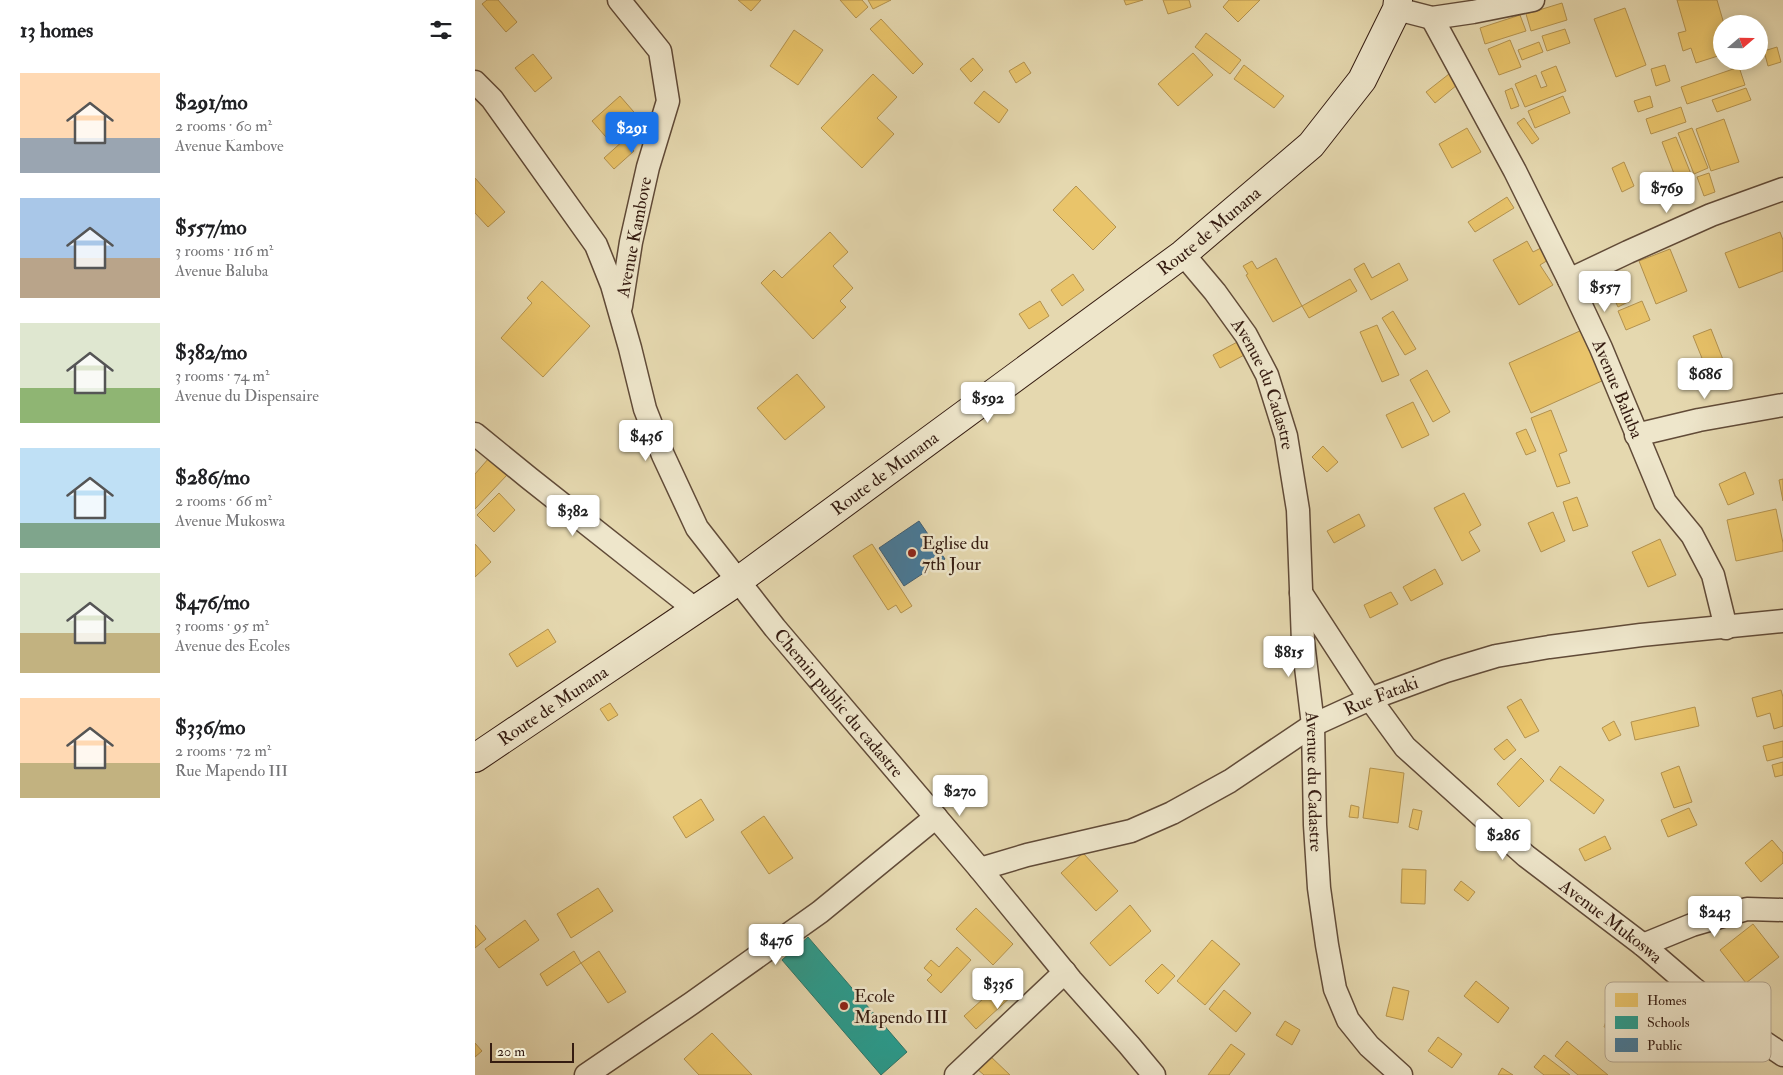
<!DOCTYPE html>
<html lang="en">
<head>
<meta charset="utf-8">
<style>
	:root { --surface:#fff; --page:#f6f6f6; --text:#202124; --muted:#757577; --accent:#1a73e8 }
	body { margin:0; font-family:"IM FELL Double Pica",serif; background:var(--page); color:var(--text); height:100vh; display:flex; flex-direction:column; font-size:19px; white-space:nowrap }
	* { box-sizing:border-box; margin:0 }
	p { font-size:16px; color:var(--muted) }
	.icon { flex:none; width:28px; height:28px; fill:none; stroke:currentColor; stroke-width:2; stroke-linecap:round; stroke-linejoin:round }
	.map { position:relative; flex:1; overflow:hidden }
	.panel { display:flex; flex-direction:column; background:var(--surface); width:475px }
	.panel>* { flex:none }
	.needle { width:32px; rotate:70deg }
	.fabs { position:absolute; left:1238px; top:15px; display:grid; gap:10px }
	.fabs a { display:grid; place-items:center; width:55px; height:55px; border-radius:50%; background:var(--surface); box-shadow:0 2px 12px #0003; font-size:25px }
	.scale { position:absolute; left:15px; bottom:12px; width:84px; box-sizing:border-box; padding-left:5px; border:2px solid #351c11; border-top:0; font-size:14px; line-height:18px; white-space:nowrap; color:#351c11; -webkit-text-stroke:4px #eee6cb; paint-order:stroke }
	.price { position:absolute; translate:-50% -42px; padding:0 11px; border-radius:5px; background:#fff; color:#222; font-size:16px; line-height:32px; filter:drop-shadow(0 1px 2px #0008) }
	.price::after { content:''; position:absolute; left:50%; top:30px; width:15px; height:11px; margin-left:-8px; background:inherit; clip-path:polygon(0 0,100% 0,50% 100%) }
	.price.on { background:var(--accent); color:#fff }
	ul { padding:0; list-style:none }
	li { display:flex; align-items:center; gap:15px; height:125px; padding:0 20px }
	li span { display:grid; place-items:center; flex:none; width:140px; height:100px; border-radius:0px; color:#555 }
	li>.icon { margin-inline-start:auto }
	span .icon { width:60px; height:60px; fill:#fffc; stroke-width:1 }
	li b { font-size:21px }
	h2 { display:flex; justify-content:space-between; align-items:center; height:60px; padding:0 20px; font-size:21px }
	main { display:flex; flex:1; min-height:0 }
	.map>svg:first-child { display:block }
	.homes { fill:#e9c46a; stroke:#b3924f }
	.schools { fill:#2a9d8f; stroke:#2d7669 }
	.public { fill:#457b9d; stroke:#405e73 }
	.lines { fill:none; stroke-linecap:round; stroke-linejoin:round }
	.minor-casing { stroke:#614b38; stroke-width:25 }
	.secondary-casing { stroke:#351c11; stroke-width:30 }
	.minor { stroke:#eee6cb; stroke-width:22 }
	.secondary { stroke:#eee6cb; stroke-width:28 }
	.poi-dot { fill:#8f2418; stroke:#eee6cb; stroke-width:2 }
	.labels { text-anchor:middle; stroke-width:5; stroke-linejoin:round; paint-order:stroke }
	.street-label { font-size:18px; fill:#351c11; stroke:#eee6cb }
	.poi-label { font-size:18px; fill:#351c11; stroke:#eee6cb; text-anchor:start }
	.key { fill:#eee6cb; stroke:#b6a993; stroke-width:1 }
	.key-label { font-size:14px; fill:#351c11 }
</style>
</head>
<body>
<main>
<section class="panel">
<h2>13 homes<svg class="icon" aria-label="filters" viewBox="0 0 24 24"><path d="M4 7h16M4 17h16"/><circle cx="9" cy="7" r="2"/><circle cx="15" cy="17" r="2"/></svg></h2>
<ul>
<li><span style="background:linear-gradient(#ffd9b3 65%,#9aa5b1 0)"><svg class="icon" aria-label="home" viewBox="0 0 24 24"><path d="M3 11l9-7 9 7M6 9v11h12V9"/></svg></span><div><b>$291/mo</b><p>2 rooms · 60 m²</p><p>Avenue Kambove</p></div></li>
<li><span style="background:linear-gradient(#a9c7e8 60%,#b9a48a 0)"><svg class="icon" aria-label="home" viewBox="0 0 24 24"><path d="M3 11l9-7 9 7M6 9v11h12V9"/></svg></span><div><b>$557/mo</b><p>3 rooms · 116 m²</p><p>Avenue Baluba</p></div></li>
<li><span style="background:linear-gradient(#dfe7d0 65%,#8fb573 0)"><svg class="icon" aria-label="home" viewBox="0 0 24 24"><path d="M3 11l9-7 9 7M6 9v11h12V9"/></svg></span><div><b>$382/mo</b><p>3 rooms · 74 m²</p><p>Avenue du Dispensaire</p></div></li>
<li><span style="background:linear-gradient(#bfe0f5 75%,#7fa58c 0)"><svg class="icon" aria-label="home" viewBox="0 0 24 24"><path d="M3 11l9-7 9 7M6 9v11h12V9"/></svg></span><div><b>$286/mo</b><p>2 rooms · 66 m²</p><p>Avenue Mukoswa</p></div></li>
<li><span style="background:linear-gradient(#dfe7d0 60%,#c2b280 0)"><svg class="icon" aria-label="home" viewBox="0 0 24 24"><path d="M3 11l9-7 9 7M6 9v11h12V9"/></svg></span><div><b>$476/mo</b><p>3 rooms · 95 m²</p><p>Avenue des Ecoles</p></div></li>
<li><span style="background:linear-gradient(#ffd9b3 65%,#c2b280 0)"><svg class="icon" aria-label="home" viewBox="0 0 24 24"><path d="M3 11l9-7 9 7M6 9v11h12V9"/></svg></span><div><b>$336/mo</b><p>2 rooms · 72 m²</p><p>Rue Mapendo III</p></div></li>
</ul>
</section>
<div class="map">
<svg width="1308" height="1075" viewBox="0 0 1308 1075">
	<rect width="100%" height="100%" fill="#e5d8af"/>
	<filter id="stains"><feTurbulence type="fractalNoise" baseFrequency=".004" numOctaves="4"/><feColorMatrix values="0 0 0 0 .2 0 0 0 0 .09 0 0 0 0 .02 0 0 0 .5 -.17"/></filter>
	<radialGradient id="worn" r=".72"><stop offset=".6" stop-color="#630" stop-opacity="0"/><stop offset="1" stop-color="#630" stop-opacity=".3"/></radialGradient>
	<path class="homes" d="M12,0H23L42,22L31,32L7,4Z
		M263,0H286L276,11Z
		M365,0H387L393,7L381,18Z
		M393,0H416L398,9Z
		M649,0H668L651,5Z
		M688,0H714L716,7L693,14Z
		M754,0H785L763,22L748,7Z
		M1202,0H1242L1249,24H1246V55L1221,63L1216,48L1208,51L1203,33L1211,31Z
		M1087,3L1092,20L1056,31L1051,14Z
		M1150,8L1171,65L1141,77L1119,19Z
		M1045,15L1051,31L1010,44L1005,28Z
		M406,19L448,64L438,74L395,29Z
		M1090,29L1095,43L1072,51L1067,36Z
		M319,30L348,50L323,85L295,66Z
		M731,33L766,60L755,74L720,47Z
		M1035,40L1046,67L1024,75L1013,49Z
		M1064,42L1068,52L1047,60L1043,50Z
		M1302,47L1306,62L1293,66L1289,51Z
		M718,53L738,75L703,106L683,84Z
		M58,54L77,78L60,92L40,68Z
		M498,58L508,70L496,82L485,69Z
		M549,62L556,73L541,83L534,71Z
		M769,65L809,96L799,108L759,79Z
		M1190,65L1195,81L1181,86L1176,69Z
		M1081,66L1091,91L1050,107L1040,84L1061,75L1066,88L1072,86L1066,72Z
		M1264,67L1270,85L1212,104L1206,87Z
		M398,74L422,97L402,118L419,134L387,168L346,128Z
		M974,74L982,85L960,103L951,92Z
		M1037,88L1044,106L1036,109L1030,91Z
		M1271,88L1276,100L1242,112L1237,100Z
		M509,91L533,110L524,123L499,103Z
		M145,96L165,119L137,144L117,121Z
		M1088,96L1095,113L1060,128L1053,111Z
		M1175,96L1178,107L1163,112L1159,101Z
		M1206,107L1211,122L1176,134L1171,119Z
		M1049,118L1064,139L1057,144L1042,123Z
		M1249,119L1264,162L1236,171L1221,129Z
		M992,128L1006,152L977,168L964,144Z
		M1217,128L1233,168L1219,174L1203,133Z
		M1201,137L1216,174L1201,179L1187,142Z
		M149,140L159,151L139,169L129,158Z
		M1149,162L1159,186L1147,192L1137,168Z
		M1234,173L1240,192L1229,196L1222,177Z
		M0,178L30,212L13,227L0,213Z
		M601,186L641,227L618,250L578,210Z
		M1032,197L1039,208L1000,232L993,222Z
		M355,232L373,252L358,266L378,288L365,301L371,307L338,339L286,283L299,270L307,278Z
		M1305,232L1308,240V271L1264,288L1250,253Z
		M1052,241L1058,252L1072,245L1078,257L1065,265L1078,285L1044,305L1018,260Z
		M1195,249L1212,291L1181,304L1164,261Z
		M801,258L827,306L798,322L771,275L773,274L768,266L777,261L782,269Z
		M889,263L897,278L924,263L933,280L896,300L879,269Z
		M598,274L609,290L587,306L576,290Z
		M1142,274L1155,301L1143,307L1130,280Z
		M875,279L882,291L834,318L827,306Z
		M67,281L115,326L68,377L26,338L57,303L52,298Z
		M565,301L574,316L554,329L544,314Z
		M1167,301L1175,320L1151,330L1143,311Z
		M918,311L941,349L930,355L907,318Z
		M902,325L924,375L907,382L885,332Z
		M1236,329L1256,380L1229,391L1223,377L1233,373L1218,336Z
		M1107,330L1129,380L1056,413L1034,363Z
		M766,340L773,353L745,368L738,355Z
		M952,370L975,412L958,422L935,380Z
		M322,374L350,407L310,440L282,408Z
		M938,402L954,435L927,448L911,415Z
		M1076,410L1092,451L1084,454L1095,483L1082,487L1056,418Z
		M1051,429L1061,451L1051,455L1041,433Z
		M848,446L863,462L852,472L837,457Z
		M14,458L32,475L0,509V474Z
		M1270,472L1279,494L1253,505L1244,484Z
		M1308,479V501L1304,480Z
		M24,493L40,510L19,532L2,515Z
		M989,493L1006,525L994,532L1005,551L987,561L959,508Z
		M1102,497L1113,526L1098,531L1088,502Z
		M1301,509L1308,543V551L1261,561L1252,520Z
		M1078,512L1090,541L1066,552L1053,523Z
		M884,514L890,526L859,543L852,531Z
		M1185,539L1201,575L1173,587L1157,552Z
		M0,544L16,562L0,577Z
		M397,544L437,606L426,613L421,605L413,610L378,556Z
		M960,569L968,584L936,601L928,587Z
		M916,592L923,604L895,618L889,605Z
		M73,629L81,642L42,667L34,654Z
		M1306,690L1308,697V726L1299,729L1295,713L1282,717L1277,698Z
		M1046,699L1064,731L1050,738L1032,707Z
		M135,703L143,715L133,721L125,709Z
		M1220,707L1224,726L1160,740L1156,722Z
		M1139,721L1146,735L1134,741L1127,728Z
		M1032,739L1041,750L1029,760L1019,749Z
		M1308,741V757L1292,761L1288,746Z
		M1046,758L1069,781L1044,807L1022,784Z
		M1308,762V775L1300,777L1297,765Z
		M1085,766L1129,800L1119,814L1075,780Z
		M1204,766L1217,802L1199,808L1186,773Z
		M895,768L929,773L923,823L888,818Z
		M226,799L239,820L211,838L198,817Z
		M876,805L884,807L883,818L874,817Z
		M1214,808L1222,825L1193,837L1186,820Z
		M938,809L947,811L943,830L934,827Z
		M289,816L318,858L294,874L266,832Z
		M1130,836L1136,849L1110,861L1104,849Z
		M1297,840L1308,853V863L1286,882L1270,863Z
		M608,853L643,891L621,911L586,873Z
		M927,869L951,870L950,904L926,903Z
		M986,881L1000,892L993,901L979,890Z
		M123,888L138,911L96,938L82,914Z
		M655,905L676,931L635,966L615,943Z
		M501,908L538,944L518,965L481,929Z
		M50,920L64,940L24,968L10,949Z
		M1278,924L1304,957L1271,983L1245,950Z
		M0,925L11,939L0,948Z
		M737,940L765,964L730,1005L702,981Z
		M482,947L496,960L466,993L452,980L457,975L449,968L456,960L464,967Z
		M99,951L106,963L72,986L65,974Z
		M124,951L151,992L133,1003L106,963Z
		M687,964L700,976L683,994L670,981Z
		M528,981L539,994L501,1029L489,1016Z
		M1001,981L1034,1008L1023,1023L989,996Z
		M918,987L934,991L928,1020L911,1016Z
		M749,990L776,1013L761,1032L734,1009Z
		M1140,995L1154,999L1143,1031L1129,1027Z
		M810,1021L825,1030L817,1045L801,1035Z
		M237,1033L277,1075H224L209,1059Z
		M963,1037L987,1054L977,1068L953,1051Z
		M1092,1041L1133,1075H1103L1080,1056Z
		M0,1043L7,1051L0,1057Z
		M756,1044L770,1054L754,1075H733Z
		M514,1055L535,1075H509L501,1068Z
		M1069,1055L1095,1075H1069L1059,1067Z
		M1027,1068L1038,1075H1023Z"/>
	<path class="schools" d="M333,937L432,1052L406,1075L307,960Z"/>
	<path class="public" d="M444,521L470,559L429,586L404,548Z"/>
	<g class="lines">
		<g class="minor-casing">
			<g id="minor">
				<path d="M144,0L185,51L193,101L173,167L156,242L146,306"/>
				<path d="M922,9L957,18L998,12L1058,0"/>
				<path id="s1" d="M957,18L1040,171L1094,280L1126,348L1190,502L1217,535L1238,575L1251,628"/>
				<path id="s2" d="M0,82L17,99L121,245L137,285L155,348L170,409L188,455L222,528L300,628L505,869L596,980L654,1045L679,1075"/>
				<path id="s3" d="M708,254L740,292L771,335L792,375L811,436L823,510L828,642L838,725L840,825L844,888L852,945L860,989L873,1020L894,1046L926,1075"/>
				<path d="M1094,280L1153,252L1236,215L1308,189"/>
				<path d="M0,434L54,478L221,610"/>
				<path d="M1161,435L1224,420L1308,405"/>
				<path id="s4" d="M826,593L895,699L930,747L1051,856L1168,945L1218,988L1274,1032L1308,1055"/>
				<path id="s5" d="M505,869L552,855L656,831L697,813L755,781L838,725L895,699L971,671L1021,656L1074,647L1166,635L1308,621"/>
				<path d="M1168,945L1217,925L1272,909L1308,910"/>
				<path d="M111,1075L217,1003L345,912L461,817"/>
				<path d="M481,1075L590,972"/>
			</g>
		</g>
		<g class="secondary-casing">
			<g id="secondary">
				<path id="s6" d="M0,758L263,581L708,254L836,145L887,80L922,9L923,0"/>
			</g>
		</g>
		<use href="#minor" class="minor"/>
		<use href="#secondary" class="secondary"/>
	</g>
	<g class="poi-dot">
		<circle cx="437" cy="553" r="5"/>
		<circle cx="369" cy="1006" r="5"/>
	</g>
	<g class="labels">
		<g class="street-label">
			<text dy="6" stroke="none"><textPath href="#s6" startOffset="904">Route de Munana</textPath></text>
			<text transform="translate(159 237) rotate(-79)" y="6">Avenue Kambove</text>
			<text dy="6" stroke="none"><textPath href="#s3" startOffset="155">Avenue du Cadastre</textPath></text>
			<text dy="6" stroke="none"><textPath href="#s1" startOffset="415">Avenue Baluba</textPath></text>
			<text dy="6" stroke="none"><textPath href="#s6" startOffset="499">Route de Munana</textPath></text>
			<text dy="6" stroke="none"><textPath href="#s5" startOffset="441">Rue Fataki</textPath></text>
			<text dy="6" stroke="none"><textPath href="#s2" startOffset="730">Chemin public du cadastre</textPath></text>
			<text dy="6" stroke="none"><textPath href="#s6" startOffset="94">Route de Munana</textPath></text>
			<text dy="6" stroke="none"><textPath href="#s3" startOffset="559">Avenue du Cadastre</textPath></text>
			<text dy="6" stroke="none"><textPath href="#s4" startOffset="456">Avenue Mukoswa</textPath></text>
		</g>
		<g class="poi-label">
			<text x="447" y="549">Eglise du<tspan x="447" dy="21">7th Jour</tspan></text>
			<text x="379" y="1002">Ecole<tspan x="379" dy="21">Mapendo III</tspan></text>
		</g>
	</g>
	<rect x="1130" y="982" width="166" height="80" rx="8" class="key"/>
	<rect x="1140" y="993" width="23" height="14" fill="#e9c46a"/>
	<rect x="1140" y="1016" width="23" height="13" fill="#2a9d8f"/>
	<rect x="1140" y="1038" width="23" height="14" fill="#457b9d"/>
	<g class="key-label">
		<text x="1172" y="1005">Homes</text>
		<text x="1172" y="1027">Schools</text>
		<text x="1172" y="1050">Public</text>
	</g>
	<rect width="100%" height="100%" filter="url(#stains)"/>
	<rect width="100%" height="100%" fill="url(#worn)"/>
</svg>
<div class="fabs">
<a><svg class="needle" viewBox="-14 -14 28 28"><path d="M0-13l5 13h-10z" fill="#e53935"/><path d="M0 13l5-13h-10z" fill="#757577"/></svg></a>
</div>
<div class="scale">20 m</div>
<b class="price on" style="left:157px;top:154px">$291</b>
<b class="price" style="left:1192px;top:214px">$769</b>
<b class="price" style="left:1130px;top:313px">$557</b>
<b class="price" style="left:1230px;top:400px">$686</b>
<b class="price" style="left:513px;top:424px">$592</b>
<b class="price" style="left:171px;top:462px">$436</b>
<b class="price" style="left:98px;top:537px">$382</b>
<b class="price" style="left:814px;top:678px">$815</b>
<b class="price" style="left:485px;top:817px">$270</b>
<b class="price" style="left:1028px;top:861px">$286</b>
<b class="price" style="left:1240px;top:938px">$243</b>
<b class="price" style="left:301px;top:966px">$476</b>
<b class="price" style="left:523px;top:1010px">$336</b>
</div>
</main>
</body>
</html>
